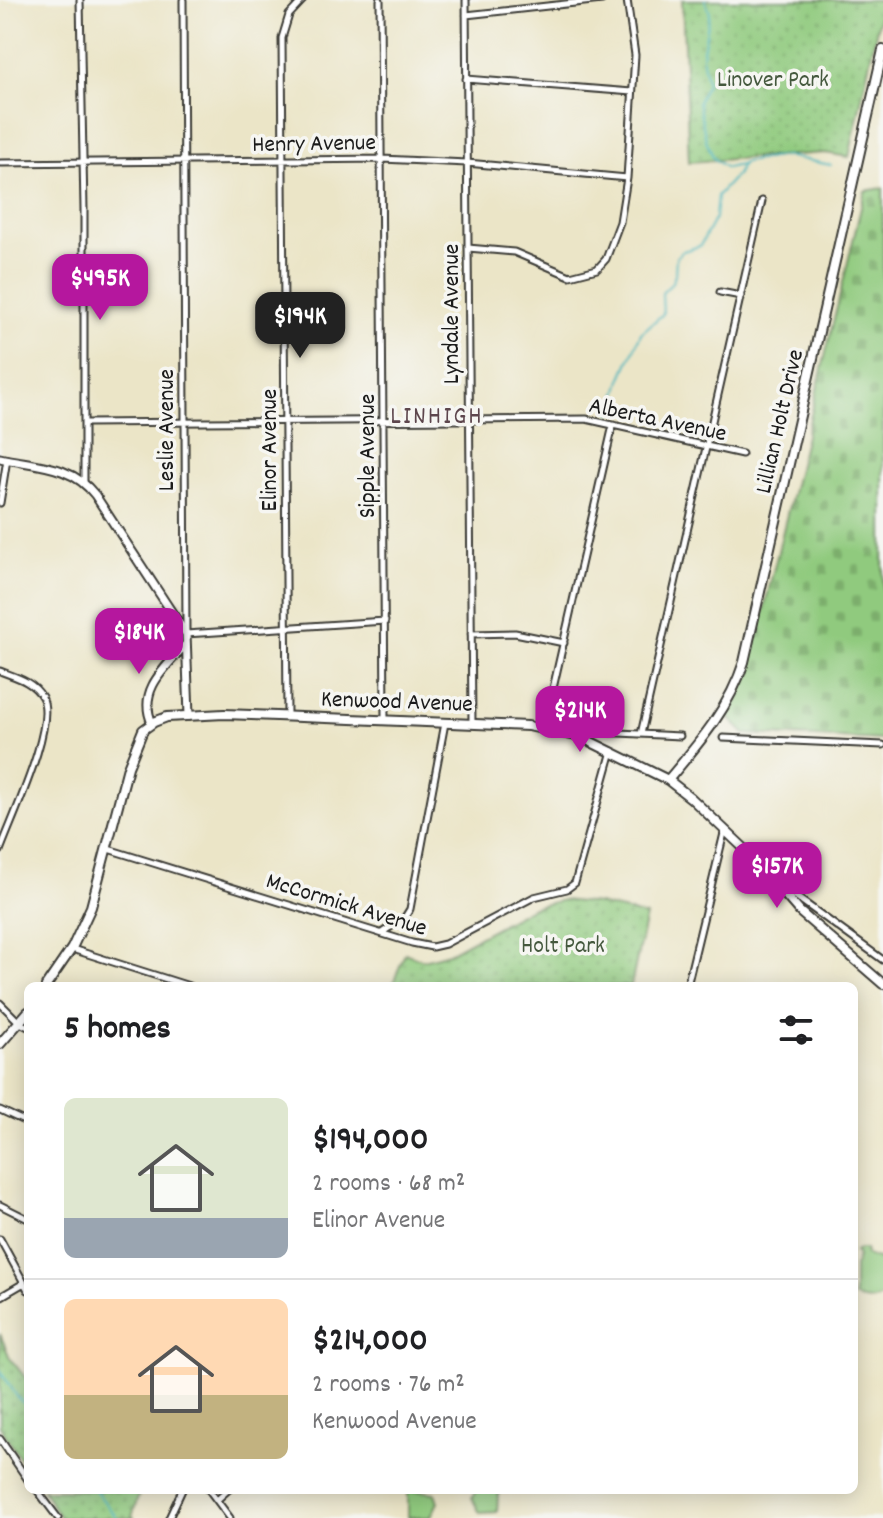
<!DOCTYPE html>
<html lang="en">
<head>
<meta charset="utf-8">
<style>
	:root { --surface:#fff; --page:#f6f6f6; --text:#202124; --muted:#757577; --line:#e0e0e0; --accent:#b5179e }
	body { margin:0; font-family:Dekko,sans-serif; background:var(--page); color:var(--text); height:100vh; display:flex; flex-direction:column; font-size:30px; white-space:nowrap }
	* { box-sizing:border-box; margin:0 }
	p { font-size:26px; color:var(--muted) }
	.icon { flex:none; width:44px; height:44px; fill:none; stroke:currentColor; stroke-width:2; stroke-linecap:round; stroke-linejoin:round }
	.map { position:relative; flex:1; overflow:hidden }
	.panel { position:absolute; left:24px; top:982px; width:834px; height:512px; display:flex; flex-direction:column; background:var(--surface); border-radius:12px; box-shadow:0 4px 20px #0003 }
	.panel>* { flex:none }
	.price { position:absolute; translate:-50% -68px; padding:0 18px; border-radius:16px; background:var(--accent); color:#fff; font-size:26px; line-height:52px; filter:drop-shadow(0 2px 4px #0008) }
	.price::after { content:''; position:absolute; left:50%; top:48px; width:24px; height:18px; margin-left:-12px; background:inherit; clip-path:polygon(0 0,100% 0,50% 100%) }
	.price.active { background:#222; color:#fff }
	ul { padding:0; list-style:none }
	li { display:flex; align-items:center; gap:24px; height:200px; padding:0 40px }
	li+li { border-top:2px solid var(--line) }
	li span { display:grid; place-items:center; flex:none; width:224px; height:160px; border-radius:12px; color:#555 }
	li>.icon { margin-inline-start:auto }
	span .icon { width:96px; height:96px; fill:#fffc; stroke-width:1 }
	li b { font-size:34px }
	h2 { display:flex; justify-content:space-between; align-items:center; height:96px; padding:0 40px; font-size:34px }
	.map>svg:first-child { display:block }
	.grass { fill:#90ca7e; stroke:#56734d; stroke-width:2 }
	.cemetery { fill:url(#cemetery-stones); stroke:#56734d; stroke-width:2 }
	.park { fill:url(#park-dots); stroke:#56734d; stroke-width:2 }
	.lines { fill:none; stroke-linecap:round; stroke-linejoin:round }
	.stream { stroke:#46b5be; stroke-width:2 }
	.minor-casing { stroke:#3b3a36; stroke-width:9 }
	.tertiary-casing { stroke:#3b3a36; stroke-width:11 }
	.secondary-casing { stroke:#3b3a36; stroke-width:12 }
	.minor { stroke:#fff; stroke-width:5 }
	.tertiary { stroke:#fff; stroke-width:7 }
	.secondary { stroke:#fff; stroke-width:8 }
	.labels { text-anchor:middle; stroke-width:7; stroke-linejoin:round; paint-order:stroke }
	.park-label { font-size:24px; fill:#45593e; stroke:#f6f6f2 }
	.street-label { font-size:24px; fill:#1c1c1c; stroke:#f6f6f2 }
	.neighbourhood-label { font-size:26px; letter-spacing:2px; fill:#5d464d; stroke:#f6f6f2 }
</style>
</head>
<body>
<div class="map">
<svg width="883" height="1518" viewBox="0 0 883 1518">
	<defs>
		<pattern id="cemetery-stones" width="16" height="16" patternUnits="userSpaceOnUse" patternTransform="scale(2)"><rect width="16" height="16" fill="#90ca7e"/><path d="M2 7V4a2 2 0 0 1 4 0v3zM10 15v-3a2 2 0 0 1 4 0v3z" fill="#7cad6c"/></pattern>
		<pattern id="park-dots" width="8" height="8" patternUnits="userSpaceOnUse" patternTransform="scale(2)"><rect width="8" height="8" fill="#90ca7e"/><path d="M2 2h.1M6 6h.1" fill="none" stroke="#7cad6c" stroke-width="1.8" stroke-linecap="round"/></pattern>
	</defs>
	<rect width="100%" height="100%" fill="#f6f6f2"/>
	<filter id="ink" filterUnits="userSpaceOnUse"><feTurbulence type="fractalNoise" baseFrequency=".0125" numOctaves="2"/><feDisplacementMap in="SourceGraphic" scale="16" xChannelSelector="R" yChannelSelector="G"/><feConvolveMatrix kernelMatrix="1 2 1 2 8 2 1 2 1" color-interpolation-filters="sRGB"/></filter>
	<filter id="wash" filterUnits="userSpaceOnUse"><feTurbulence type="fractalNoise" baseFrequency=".006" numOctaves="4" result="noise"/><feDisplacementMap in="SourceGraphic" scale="32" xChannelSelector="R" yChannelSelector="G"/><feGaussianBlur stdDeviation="1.8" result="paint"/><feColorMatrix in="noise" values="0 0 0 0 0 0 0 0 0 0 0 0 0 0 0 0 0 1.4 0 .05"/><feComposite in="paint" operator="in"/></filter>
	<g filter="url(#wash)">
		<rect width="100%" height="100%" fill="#ebe5c7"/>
		<path class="grass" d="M859,1249H865L866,1255L883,1261V1296C874,1302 863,1302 854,1297V1267L858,1257L855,1252Z
			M408,1490L435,1493L438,1502L431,1517H408Z
			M476,1490H502L498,1495L497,1512L480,1513L472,1498Z"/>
		<path class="cemetery" d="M883,188V740L745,734L728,717L738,699L752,659L865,191Z"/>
		<path class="park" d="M682,0H883L849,157L825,153L689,162Z
			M563,900L598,904L646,916L631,986H392L405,953L423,960L449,953L533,907Z
			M0,1334L10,1358L28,1381V1471L0,1426Z
			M43,1490H140L132,1517L135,1518H60Z"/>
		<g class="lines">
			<path class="stream" d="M705,0L710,13L702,56L707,83L698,102L706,140L714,159L726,168L740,165
				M745,162L785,156L831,165
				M611,414L621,380L641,333L663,314L662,293L671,284L675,275L676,257L683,251L700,246L715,218L717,196L737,174L743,163
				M0,1370L18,1398L28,1407
				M95,1490L117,1518"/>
		</g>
	</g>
	<g filter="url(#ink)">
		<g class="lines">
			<g class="minor-casing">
				<path id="minor" d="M80,0L84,210V482
					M183,0L186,634L385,621
					M380,0L385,719
					M466,0L472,723
					M466,15L602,0
					M466,79L632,92
					M0,163L382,159L467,163L627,178
					M468,248L514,252L570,276L597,269L606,259L620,222L627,178L635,55L627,0
					M720,292L741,296
					M86,423L586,419L742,454
					M0,503L7,459
					M471,634L515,633L564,643
					M0,671C15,677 33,681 42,697C57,724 11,820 0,851
					M287,715L282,38L289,15L303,0
					M544,728L613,425
					M558,730L680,736
					M641,734L762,201
					M723,738L883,745
					M108,849L412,943L432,947L445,944L534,897L567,889L575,883L612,751
					M780,885L883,960
					M383,932L405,917L410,909L445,723
					M72,949L189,986
					M687,986L725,829
					M0,1003L20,1023L28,1027
					M0,1110L28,1123
					M0,1205L28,1219
					M0,1239L28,1290
					M0,1297L24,1283
					M0,1439L28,1480
					M37,1490L58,1518
					M209,1490L230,1518
					M217,1500L228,1490
					M169,1518L182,1490"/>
			</g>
			<g class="tertiary-casing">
				<path id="tertiary" d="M0,458C36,466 71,464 95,495L186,634L189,716
					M152,723C137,690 166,667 186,644"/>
			</g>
			<g class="secondary-casing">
				<path id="secondary" d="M668,780C699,743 729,709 744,662L883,50
					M46,986L72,948L91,907L128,767L143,730L154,722L167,717L224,714L528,726L581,737L668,780L691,798L748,852L800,912L883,984
					M0,1044L28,1012"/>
			</g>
			<use href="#minor" class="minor"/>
			<use href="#tertiary" class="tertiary"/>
			<use href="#secondary" class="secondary"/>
		</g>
	</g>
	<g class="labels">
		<g class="park-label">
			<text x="773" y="86">Linover Park</text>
			<text x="563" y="952">Holt Park</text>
		</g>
		<g class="street-label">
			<text transform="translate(314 142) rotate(-1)" y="8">Henry Avenue</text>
			<text transform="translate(450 314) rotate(-90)" y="8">Lyndale Avenue</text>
			<text transform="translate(658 418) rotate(12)" y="8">Alberta Avenue</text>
			<text transform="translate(778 421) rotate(-77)" y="8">Lillian Holt Drive</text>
			<text transform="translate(165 430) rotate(-90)" y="8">Leslie Avenue</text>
			<text transform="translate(268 450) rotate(-90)" y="8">Elinor Avenue</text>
			<text transform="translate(366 456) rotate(-90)" y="8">Sipple Avenue</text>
			<text transform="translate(397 700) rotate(2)" y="8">Kenwood Avenue</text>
			<text transform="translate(347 903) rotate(17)" y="8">McCormick Avenue</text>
		</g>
		<g class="neighbourhood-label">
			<text x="437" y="423">LINHIGH</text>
		</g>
	</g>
</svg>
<b class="price" style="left:100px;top:322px">$495K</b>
<b class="price active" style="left:300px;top:360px">$194K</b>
<b class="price" style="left:139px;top:676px">$184K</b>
<b class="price" style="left:580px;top:754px">$214K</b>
<b class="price" style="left:777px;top:910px">$157K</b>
<section class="panel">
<h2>5 homes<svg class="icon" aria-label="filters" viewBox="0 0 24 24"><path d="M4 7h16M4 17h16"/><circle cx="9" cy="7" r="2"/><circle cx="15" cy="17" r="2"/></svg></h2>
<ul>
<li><span style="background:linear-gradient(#dfe7d0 75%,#9aa5b1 0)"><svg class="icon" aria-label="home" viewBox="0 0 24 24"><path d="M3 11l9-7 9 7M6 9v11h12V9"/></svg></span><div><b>$194,000</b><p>2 rooms · 68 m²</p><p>Elinor Avenue</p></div></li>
<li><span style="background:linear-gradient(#ffd9b3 60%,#c2b280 0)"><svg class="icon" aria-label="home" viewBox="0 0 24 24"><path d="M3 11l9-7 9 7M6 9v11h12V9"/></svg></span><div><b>$214,000</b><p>2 rooms · 76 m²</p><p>Kenwood Avenue</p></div></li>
</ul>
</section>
</div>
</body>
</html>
